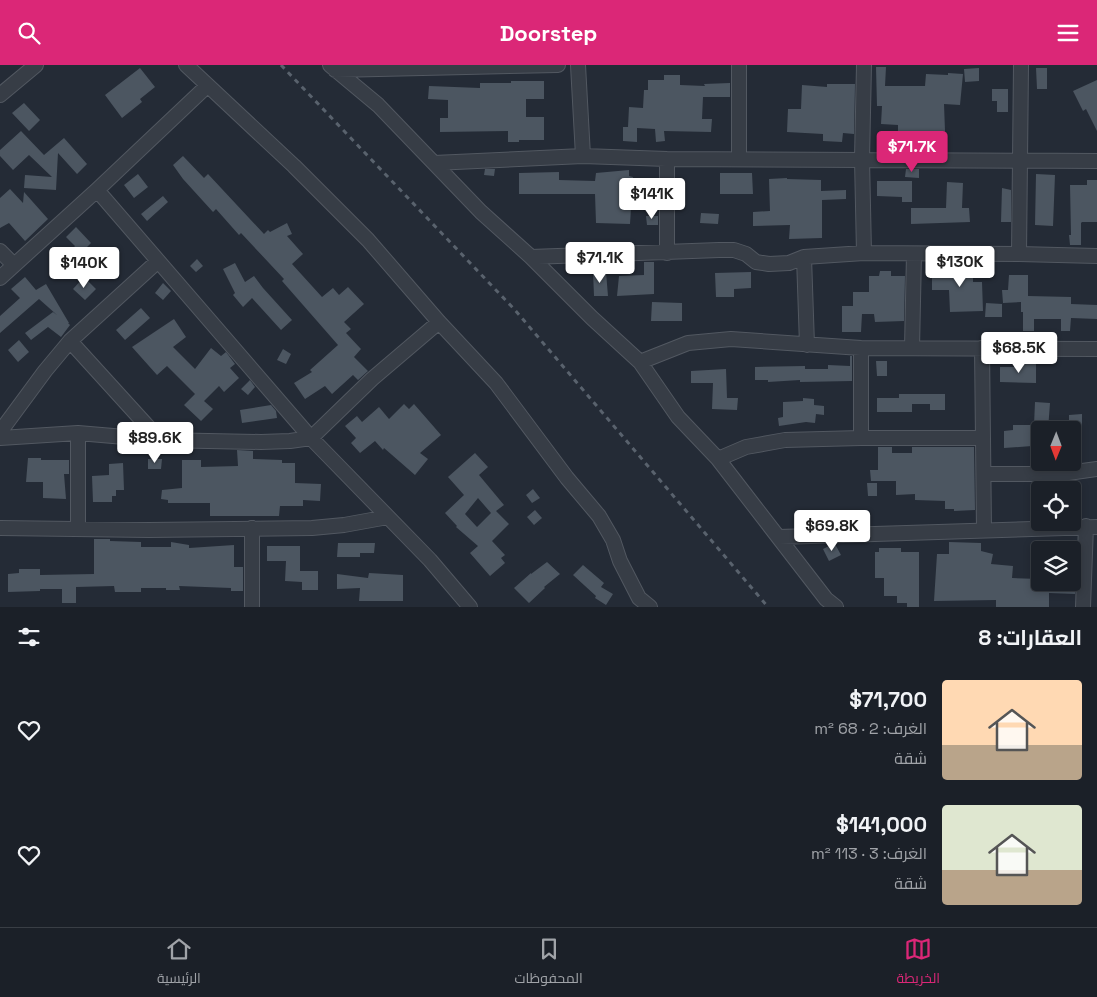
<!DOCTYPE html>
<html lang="ar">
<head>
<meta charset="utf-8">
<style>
	:root { --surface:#1b2028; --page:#242830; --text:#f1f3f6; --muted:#a0a3a8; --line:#393e45; --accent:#db2777 }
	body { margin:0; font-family:"Space Grotesk",Cairo,sans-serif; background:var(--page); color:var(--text); direction:rtl; height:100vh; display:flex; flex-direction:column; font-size:19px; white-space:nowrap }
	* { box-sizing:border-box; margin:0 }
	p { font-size:16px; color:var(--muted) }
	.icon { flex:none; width:28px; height:28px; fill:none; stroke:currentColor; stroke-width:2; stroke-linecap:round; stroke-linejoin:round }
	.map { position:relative; height:542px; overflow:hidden; direction:ltr }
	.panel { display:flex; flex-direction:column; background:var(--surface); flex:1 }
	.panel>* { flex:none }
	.needle { width:32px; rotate:181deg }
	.controls { position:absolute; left:1031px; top:356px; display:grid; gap:10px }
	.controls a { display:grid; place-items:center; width:50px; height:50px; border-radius:5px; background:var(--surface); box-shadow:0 2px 8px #0003,0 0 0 1px var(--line); font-size:25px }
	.price { position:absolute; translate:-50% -42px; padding:0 11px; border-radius:5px; background:#fff; color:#222; font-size:16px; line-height:32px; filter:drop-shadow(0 1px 2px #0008) }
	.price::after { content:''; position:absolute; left:50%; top:30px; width:15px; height:11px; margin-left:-8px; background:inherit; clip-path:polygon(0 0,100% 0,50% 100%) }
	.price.active { background:var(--accent); color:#fff }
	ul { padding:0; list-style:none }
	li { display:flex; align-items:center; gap:15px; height:125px; padding:0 15px }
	li span { display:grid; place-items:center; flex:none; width:140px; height:100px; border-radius:5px; color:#555 }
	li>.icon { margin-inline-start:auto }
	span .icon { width:60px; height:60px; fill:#fffc; stroke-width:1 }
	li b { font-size:21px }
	h2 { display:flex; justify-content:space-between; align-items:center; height:60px; padding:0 15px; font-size:21px }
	header { display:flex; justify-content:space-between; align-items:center; height:65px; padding:0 15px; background:var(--accent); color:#fff; font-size:22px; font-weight:700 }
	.menu { display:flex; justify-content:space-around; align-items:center; height:70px; border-top:1px solid var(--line); background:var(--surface); font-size:14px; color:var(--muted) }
	.menu a { display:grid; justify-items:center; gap:2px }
	.menu .active { color:var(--accent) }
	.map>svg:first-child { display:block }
	.building { fill:#4c5661; fill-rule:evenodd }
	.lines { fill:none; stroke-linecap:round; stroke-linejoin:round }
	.minor-casing { stroke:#525861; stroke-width:16 }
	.minor { stroke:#373d46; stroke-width:14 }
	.rail { stroke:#59626d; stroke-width:3; stroke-dasharray:5 5; stroke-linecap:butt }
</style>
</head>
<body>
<header><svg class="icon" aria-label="menu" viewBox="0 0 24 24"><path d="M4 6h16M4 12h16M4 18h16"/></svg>Doorstep<svg class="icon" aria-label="search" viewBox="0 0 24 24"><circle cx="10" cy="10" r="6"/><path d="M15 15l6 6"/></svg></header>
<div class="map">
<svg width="1097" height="542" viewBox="0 0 1097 542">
	<rect width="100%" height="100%" fill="#242b36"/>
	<path class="building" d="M876,2H886L885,21H925L926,9L948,10V8L963,9L960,40L944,39L945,66L911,67V78H898V60L881,59L882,41H877Z
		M140,3L155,22L140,34L142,37L122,53L105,30Z
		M979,3V16L965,17L964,4Z
		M1036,3H1047V24H1037Z
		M664,10H680V20L705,21L704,19L730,18V32H703L702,54H712L711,67L664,66L665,76L656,77L655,64L637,63V77L623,76V62H628L629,42L643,43L644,25H648V15H664Z
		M1097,15V66L1086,44L1083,46L1073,26Z
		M511,16H544V34H526V52H544V75H519V77H508V66L440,67V53H448V35L428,34L429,21L480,23V18H511Z
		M827,19H855L854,69L843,68L842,77L823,76V69L787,67L788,44H801L802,20L827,22Z
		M992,24H1008V47H997V36H992Z
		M24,38L40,55L29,66L12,48Z
		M21,66L44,90L64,73L87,99L77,109L58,88L56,125L24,123L25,110L52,112L29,90L13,105L0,91V85Z
		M183,91L204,113L208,109L264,169L268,165L270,167L287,158L292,169L287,171L303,189L292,199L322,232L333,223L339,230L348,222L364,239L344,257L351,264L346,268L361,284L354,292L368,306L358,315L353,310L332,329L325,321L305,334L294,318L312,307L310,305L338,280L282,216L284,214L241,168L239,170L216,144L213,147L183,114L173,100Z
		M485,104H495L494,111L484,110Z
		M906,104H919V113L905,112Z
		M629,105V111L633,112L630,159L596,158L595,129H519V108L559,107V115L595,116L596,108Z
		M720,108H752L753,129H720Z
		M138,109L148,122L134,133L124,120Z
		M1036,109L1055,110L1053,161L1035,160Z
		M787,113V114L821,115V126L846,125V134L822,135V173L789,174L790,160L753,161V147L770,146L769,114Z
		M1087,115H1097V157H1082L1081,158V180H1070L1069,170H1071L1070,120H1087Z
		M877,116H912V137H902V132L877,131Z
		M947,117L963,118L962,143H969L970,157L911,159V143H946Z
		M1002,123L1011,125V157H1001Z
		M10,124L23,138L24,127L48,154L25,176L9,158L0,163V133Z
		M163,131L168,137L147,156L141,149Z
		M701,148L719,149L718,159L700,158Z
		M646,151H658V160H647Z
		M76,162L91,178L76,193L70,187L75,181L66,172Z
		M197,194L203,201L196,207L190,201Z
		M644,197H654V229L617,231L619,211L644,210Z
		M962,197H973V217H982L983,246L950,247L949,225H932V204L962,205Z
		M235,198L245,217L254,211L263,223L292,255L281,265L252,233L243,242L233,230L235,228L223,204Z
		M593,206L606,207L608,231H594Z
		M880,206H891V211H905L904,256L875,257L874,249H862L861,267H842V241H853V227H869V211H879Z
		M751,207V223L734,224V232H716L715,208Z
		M1009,210H1028V231L1071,232V239L1097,240V254L1071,253L1070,266H1061V254H1034V266H1023V247H1021V237L1003,238L1002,225H1008Z
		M25,212L36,225L46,219L69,258H68L70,260L61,272L48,262L31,275L25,268L53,247L57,250L39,234L0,268V251L20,233L11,224Z
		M84,212L96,224L85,235L73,224Z
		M163,218L171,226L163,235L155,228Z
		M652,237L682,238V256H651Z
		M986,238L1002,239V252H985Z
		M141,243L150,253L125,275L116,265Z
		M174,254L186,272L173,282L195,304L211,283L221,291L226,287L235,299L230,303L239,313L224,327L219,321L204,336L213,344L201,356L184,340L195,329L167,301L157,310L132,282Z
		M19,275L29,287L18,297L8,285Z
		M283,284L291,289L286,299L277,295Z
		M850,291H852V316L800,317V315L768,317V315H755V302L805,301V304H828V300L850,301Z
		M876,296H887V311H877Z
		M1023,298H1036V318L1000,317V302H1023Z
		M726,304L727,333H738L737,345L712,344L713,318H691V306Z
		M250,315L255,322L248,330L241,324Z
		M899,329H945V345H930V339H912V347H877V333H899Z
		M803,333L814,334V340L824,341V350L816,349L815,358L806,357L779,361L778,353L783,352V337L803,336Z
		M1035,337L1050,338L1048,365H1040V377H1032V381L1004,383V366L1013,365V360H1034Z
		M404,339L409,344L414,339L441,370L420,388L428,394L415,410L384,383L383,385L375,376L360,388L351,378L356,373L345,361L357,351L362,357L379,342L389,354Z
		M271,340L276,346L277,353L242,358L240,345Z
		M1082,349V361H1069V350Z
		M878,382H892V388H912V382H974L975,445L954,446V444H945V436L915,435V429L896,430V416H871L870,405H878Z
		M237,385L253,386V394L282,395V398H295V418L321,419L320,436L303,435V441H280L279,451H210V438H168V435L161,434L162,425L182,423V395H201V402L238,401Z
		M475,388L488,402L479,410L504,440L496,446L509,459L492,476L505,490L501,493L505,498L490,511L470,488L478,481L456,462L457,461L445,448L464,430L448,412ZM478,433L491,448L477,462L465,449Z
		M28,393H41V395H69V409H64L66,434L43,433V417H26Z
		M148,394H162L161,404H148Z
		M123,398L124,425H116V431H112V437H93L92,411L109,410V399Z
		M867,418H877V431H868Z
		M533,424L540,433L532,438L526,430Z
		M535,445L542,453L534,460L527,452Z
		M94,474H110V476L141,477V482H171V477L189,480V483L234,480V502H243V526H231V523L179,521L180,525H166V523H141V527H115L114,521L76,522V538H62V524H40V526L8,527V509L19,508V504H40V510L94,509Z
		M949,477L981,478V486L993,489L991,499L1013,501L1012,513L1040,514V518H1072V486H1076L1075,535V529L1049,528V542H996V535L934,536L937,489H949Z
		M338,478H375L374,488H360V492H337Z
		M833,479H835L841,490L829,496L823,484Z
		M267,481H300V506H318V525H302V517L285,516L286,496H267Z
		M879,483H901V487H919V542H907V538H897V531H884V513H875V487H879Z
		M547,497L560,509L544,522L545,523L529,538L514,523L531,508V509Z
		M583,500L604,518L601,522L613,529L606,540L595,533L596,531L573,510Z
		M369,508L403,510V536H359L360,523L337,524V509L368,513Z"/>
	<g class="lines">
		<g class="minor-casing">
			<path id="minor" d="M186,0L294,101L368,175L439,257L496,318L567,413L599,451L613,475L620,496L639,533L650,542
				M330,0L378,40L481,147L531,192L592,253L640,297L678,352L718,394L826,534L836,542
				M578,0L583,91
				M864,0L862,94L864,188
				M335,5L558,0
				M0,30L36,0
				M739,94V0
				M434,98L583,91L667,94L1097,96
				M97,125L311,373L430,495L470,542
				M0,186L14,200
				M667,188V94
				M1019,189L1021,0
				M531,192L719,185H734L746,189L756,197L769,199L789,198L804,192L864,188L1019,189L1097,191
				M804,192L807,280
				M0,213L97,125L207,21
				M70,276L160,375
				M861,283V373
				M912,283L914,189
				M982,283L984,465
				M640,297L688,278L731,274L861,283L1097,284
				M0,367L45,306L70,276L158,196
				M78,368V464
				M0,373L78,368L160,375L261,377L290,376L311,373L372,314L439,257
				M718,394L746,382L785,375L861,373H983
				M984,409H1061L1097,404
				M0,463L149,465L312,463L344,460L388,452
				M252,463V542
				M779,472L1097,462
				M1083,542L1086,461"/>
		</g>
		<use href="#minor" class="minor"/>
		<path class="rail" d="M281,0L515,245L768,542"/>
	</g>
</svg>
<div class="controls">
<a><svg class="needle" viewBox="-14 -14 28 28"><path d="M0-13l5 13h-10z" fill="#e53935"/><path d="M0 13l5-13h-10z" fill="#a0a3a8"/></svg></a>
<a><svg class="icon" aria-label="locate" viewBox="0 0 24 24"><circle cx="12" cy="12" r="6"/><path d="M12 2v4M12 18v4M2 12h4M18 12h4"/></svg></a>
<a><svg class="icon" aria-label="layers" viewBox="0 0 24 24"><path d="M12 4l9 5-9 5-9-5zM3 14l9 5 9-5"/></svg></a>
</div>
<b class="price active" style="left:912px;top:108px">$71.7K</b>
<b class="price" style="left:652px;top:155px">$141K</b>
<b class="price" style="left:600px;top:219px">$71.1K</b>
<b class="price" style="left:960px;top:223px">$130K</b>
<b class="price" style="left:84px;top:224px">$140K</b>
<b class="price" style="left:1019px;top:309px">$68.5K</b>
<b class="price" style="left:155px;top:399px">$89.6K</b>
<b class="price" style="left:832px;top:487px">$69.8K</b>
</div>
<section class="panel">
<h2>العقارات: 8<svg class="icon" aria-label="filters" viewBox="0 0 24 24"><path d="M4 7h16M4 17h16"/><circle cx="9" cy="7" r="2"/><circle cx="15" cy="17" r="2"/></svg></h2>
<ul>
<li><span style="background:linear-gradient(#ffd9b3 65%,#b9a48a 0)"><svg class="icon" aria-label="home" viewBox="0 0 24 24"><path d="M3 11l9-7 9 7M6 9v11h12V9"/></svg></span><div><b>$71,700</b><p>الغرف: 2 · 68 m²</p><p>شقة</p></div><svg class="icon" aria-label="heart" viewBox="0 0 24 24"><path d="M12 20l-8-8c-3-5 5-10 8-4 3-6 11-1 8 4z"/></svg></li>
<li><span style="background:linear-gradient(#dfe7d0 65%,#b9a48a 0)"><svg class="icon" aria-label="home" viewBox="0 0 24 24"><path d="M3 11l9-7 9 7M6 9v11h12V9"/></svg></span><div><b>$141,000</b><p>الغرف: 3 · 113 m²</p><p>شقة</p></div><svg class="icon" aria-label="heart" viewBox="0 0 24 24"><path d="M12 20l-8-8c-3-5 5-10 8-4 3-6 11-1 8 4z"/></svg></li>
</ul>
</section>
<nav class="menu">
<a class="active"><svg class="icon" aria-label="map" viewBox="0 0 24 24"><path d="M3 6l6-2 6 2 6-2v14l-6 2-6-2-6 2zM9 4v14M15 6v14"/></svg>الخريطة</a>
<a><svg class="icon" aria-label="saved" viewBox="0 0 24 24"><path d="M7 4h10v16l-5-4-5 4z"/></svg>المحفوظات</a>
<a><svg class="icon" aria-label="home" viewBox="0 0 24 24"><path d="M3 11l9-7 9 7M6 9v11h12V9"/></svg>الرئيسية</a>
</nav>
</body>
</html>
